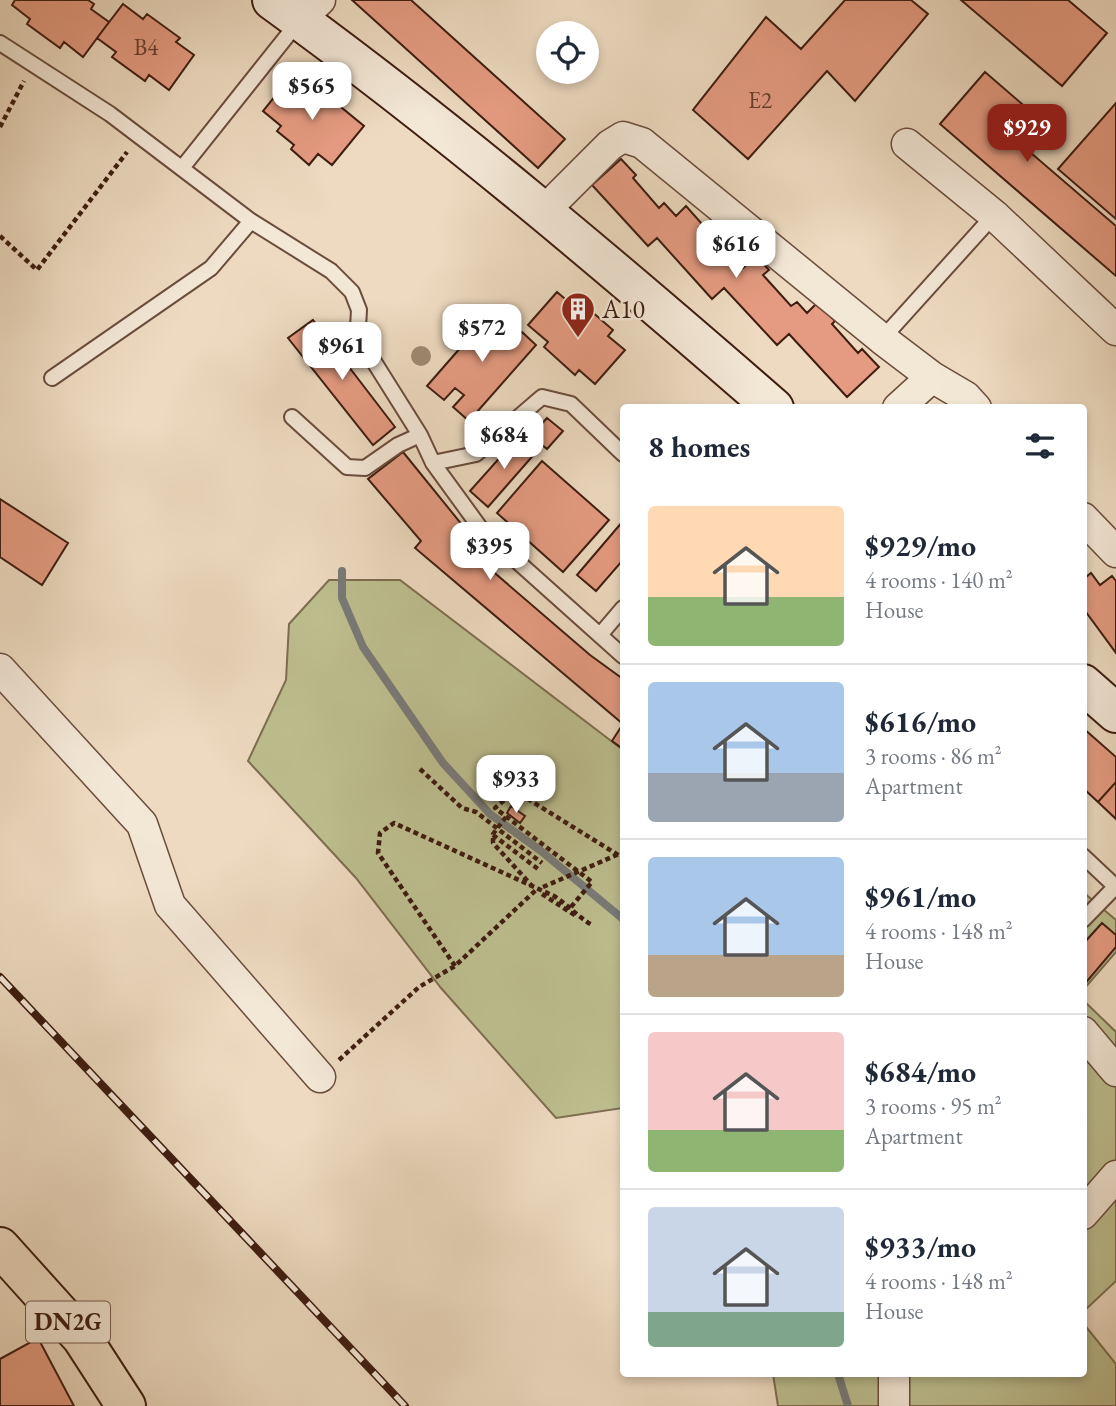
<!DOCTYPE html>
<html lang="en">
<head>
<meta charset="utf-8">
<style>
	:root { --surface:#fff; --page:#f6f6f7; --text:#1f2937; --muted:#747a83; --line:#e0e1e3; --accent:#8f2418 }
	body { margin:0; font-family:"EB Garamond",serif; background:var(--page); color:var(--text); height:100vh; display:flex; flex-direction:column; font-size:26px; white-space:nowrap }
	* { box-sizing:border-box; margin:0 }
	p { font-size:23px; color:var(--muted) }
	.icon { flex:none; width:38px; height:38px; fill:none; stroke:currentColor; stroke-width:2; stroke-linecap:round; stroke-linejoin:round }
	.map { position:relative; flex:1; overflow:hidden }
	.details { position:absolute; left:620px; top:404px; width:467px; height:973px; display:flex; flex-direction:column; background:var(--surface); border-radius:7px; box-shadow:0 4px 10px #0003 }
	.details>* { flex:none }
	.controls { position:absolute; left:536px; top:21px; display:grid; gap:14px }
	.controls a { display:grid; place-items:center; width:63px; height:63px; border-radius:50%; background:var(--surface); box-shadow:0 4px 10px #0003; font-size:35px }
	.price { position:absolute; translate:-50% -60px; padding:0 16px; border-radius:14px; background:#fff; color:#222; font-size:23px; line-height:46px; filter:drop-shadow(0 2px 4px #0008) }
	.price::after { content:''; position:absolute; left:50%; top:42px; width:21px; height:16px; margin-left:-10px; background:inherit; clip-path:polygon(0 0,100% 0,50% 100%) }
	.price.selected { background:var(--accent); color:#fff }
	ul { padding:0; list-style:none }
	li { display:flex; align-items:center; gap:21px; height:175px; padding:0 28px }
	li+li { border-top:2px solid var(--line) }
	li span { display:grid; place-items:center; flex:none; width:196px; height:140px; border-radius:7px; color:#555 }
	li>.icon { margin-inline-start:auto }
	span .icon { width:84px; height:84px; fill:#fffc; stroke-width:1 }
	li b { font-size:30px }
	h2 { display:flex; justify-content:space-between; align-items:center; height:84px; padding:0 28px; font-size:30px }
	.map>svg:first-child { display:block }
	.green { fill:#bdbe8f; stroke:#7e6d50; stroke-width:2 }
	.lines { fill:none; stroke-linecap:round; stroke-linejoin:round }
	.stream { stroke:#787a78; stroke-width:8 }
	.building { fill:#e59b81; stroke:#3e1c10; stroke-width:2 }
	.lane-casing { stroke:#6a4c3c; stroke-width:18 }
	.street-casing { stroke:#6a4c3c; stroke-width:33 }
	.secondary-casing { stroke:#3e1c10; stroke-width:42 }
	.primary-casing { stroke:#3e1c10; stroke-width:42 }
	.path { stroke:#3e1c10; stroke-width:4.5; stroke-dasharray:5 3.5; stroke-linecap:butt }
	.lane { stroke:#f3e7d6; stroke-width:14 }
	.street { stroke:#f3e7d6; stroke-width:30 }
	.secondary { stroke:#f3e7d6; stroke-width:38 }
	.primary { stroke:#eddac0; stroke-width:38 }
	.rail-casing { stroke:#3e1c10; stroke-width:8 }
	.rail { stroke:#f3e7d6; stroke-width:5; stroke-dasharray:16; stroke-linecap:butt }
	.path-bridge { stroke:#3e1c10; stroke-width:4.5; stroke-dasharray:5 3.5; stroke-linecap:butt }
	.tree { fill:#9e8871 }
	.labels { text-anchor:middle; stroke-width:5; stroke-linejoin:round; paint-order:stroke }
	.number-label { font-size:23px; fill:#683c2c }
	.shield { fill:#f3e7d6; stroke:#74594b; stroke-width:2 }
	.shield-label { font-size:24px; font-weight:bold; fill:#3e1c10 }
	.poi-label { font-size:26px; fill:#3e1c10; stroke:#f3e7d6; text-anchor:start }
</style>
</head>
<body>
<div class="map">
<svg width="1116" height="1406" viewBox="0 0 1116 1406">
	<rect width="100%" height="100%" fill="#eddac0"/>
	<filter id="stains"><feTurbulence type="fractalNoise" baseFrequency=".00286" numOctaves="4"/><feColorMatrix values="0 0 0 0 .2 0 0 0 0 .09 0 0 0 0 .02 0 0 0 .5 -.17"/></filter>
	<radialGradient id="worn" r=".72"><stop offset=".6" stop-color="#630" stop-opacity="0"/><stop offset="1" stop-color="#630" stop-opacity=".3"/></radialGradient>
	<path class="green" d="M329,580H400L623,750V1108L556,1118L441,988L356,878L248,761L286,680L289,624Z
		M1083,892L1116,920V952L1083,990Z
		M1083,1000L1116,1032V1281L1083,1312Z
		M1083,1323L1116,1364V1406H778L773,1374H1083Z"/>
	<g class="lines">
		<path class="stream" d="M342,571V598L363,647L443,763L490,814L541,851L623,919
			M838,1374L848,1406"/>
	</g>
	<path class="building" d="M15,0H88L94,4L91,9L109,22L83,57L64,42L60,48L27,24L30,19L12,5Z
		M352,0H411L565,139L538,168Z
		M845,0H911L928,14L855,101L827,71L748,159L693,110L766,17L801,49Z
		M961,0H1068L1107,33L1062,86Z
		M123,4L143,19L147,14L180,38L176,42L194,55L169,90L149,75L145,81L112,57L116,52L97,38Z
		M985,72L1044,123L1024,147L1116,226V276L940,124Z
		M281,78L299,93L309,81L364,126L332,165L318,154L309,165L291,149L294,145L277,131L281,126L263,111L280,90L275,86Z
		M1116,103V219L1058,169Z
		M621,159L636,175L633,178L659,208L664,203L676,216L686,206L702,224L699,227L724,255L727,251L743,268L756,256L769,270L763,275L791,306L797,302L807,313L818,302L835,321L832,324L858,353L862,349L879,367L847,397L789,334L777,345L724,288L712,299L657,238L648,246L592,185Z
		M557,292L578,310L583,304L613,330L608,336L625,350L595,384L579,370L575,375L544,347L548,342L528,325Z
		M496,307L514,322L504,334L513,342L522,332L536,345L469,421L453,407L464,395L455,388L444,400L427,386Z
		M313,320L395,427L373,445L288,338Z
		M547,418L563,431L547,449L531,436Z
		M520,435L537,451L488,507L470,491Z
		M403,452L463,526L454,538L590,655L623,679V724L415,548L421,541L368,479Z
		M542,461L609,520L563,572L497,513Z
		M0,499L68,543L42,585L0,557Z
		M623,521V560L596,591L577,575Z
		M1083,573L1086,577L1091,573L1100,585L1112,576L1116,581V653L1083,608Z
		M623,724V749L612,741Z
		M1083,728L1116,757V782L1098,802L1083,788Z
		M1116,782V819L1098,802Z
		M511,806L525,816L520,823L507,813Z
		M1102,923L1116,935V947L1083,986V944Z
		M38,1338L74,1406H0V1359Z"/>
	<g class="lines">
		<g class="lane-casing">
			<path id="lane" d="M0,43L110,114L251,221L331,271L352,292L359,310L358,327L366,349L420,435L433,463L481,529L623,656
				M182,168L299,21
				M882,339L994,215
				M52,378L211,268L251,221
				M292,417L347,467L365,468L398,445L420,435
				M433,463L476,454L542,397L571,404L623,454
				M600,635L623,608
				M1083,856L1116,887
				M1083,920L1115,887"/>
		</g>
		<g class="street-casing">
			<path id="street" d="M299,20L320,0
				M907,144L994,215L1116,330
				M543,212L610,145L623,137L642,143L882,339L932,377
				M898,408L932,377L966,397L976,408
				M1083,518L1116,552
				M0,669L142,824L170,905L320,1077
				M1083,1032L1116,1071
				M1083,1214L1116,1176
				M894,1406V1374"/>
		</g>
		<g class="secondary-casing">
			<path id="secondary" d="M272,0C446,126 612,267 774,408
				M1083,684L1116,713"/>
		</g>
		<g class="primary-casing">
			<path id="primary" d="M0,1247L82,1338L126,1406"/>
		</g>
		<path class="path" d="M0,127L24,81
			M0,236L37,270L127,152
			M420,769L462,808L476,812L542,863
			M506,817L493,834V843L533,887
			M493,835L538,869
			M542,894L576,916
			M571,907L592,882L495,808L515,791L623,858
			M455,966L378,853L380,833L394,823L554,896C568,905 578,917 592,925
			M339,1060L419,987L455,966L536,890"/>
		<use href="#lane" class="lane"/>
		<use href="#street" class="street"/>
		<use href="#secondary" class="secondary"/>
		<use href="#primary" class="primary"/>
		<g class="rail-casing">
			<path id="rail" d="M0,977L405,1406"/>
		</g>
		<use href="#rail" class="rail"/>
		<path class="path-bridge" d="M543,887L619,854"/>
	</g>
	<circle class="tree" cx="421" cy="356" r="10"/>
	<defs>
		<g id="building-pin" transform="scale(1.75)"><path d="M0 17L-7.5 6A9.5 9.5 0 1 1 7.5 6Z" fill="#8f2418" stroke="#f3e7d6"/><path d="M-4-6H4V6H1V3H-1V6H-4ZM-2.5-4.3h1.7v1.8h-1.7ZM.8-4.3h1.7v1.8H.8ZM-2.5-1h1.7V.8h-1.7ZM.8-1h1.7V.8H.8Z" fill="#fff"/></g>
	</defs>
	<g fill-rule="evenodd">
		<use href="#building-pin" x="578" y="309"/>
	</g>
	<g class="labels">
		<g class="number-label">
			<text x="146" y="55">B4</text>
			<text x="760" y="108">E2</text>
		</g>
		<rect class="shield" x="26" y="1301.5" width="84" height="41" rx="5"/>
		<g class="shield-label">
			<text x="68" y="1330">DN2G</text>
		</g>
		<g class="poi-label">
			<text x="602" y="318">A10</text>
		</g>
	</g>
	<rect width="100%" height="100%" filter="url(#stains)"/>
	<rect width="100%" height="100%" fill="url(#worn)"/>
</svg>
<div class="controls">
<a><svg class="icon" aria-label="locate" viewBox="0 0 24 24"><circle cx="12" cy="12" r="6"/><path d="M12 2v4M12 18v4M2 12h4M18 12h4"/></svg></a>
</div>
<b class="price" style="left:312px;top:122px">$565</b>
<b class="price selected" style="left:1027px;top:164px">$929</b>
<b class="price" style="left:736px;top:280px">$616</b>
<b class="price" style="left:482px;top:364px">$572</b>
<b class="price" style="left:342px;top:382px">$961</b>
<b class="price" style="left:504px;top:471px">$684</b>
<b class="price" style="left:490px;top:582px">$395</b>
<b class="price" style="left:516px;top:815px">$933</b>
<section class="details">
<h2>8 homes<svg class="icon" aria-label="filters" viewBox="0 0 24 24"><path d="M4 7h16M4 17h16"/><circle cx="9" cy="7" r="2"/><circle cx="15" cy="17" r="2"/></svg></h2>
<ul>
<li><span style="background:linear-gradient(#ffd9b3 65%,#8fb573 0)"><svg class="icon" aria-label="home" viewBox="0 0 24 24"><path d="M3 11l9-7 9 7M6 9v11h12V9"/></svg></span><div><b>$929/mo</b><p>4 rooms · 140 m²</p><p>House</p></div></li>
<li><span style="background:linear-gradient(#a9c7e8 65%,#9aa5b1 0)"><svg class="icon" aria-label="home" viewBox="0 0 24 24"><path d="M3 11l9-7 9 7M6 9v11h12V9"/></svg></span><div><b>$616/mo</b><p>3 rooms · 86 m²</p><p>Apartment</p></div></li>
<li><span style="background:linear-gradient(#a9c7e8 70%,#b9a48a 0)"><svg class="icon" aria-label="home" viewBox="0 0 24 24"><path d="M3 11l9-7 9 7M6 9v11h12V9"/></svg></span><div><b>$961/mo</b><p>4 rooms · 148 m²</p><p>House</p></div></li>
<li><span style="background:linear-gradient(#f6c9c9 70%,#8fb573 0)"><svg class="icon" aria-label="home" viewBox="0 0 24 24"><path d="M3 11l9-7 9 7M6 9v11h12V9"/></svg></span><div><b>$684/mo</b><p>3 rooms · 95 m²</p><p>Apartment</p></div></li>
<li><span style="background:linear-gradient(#c9d6e8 75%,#7fa58c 0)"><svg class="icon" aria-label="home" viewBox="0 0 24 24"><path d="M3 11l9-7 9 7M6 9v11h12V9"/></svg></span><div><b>$933/mo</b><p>4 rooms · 148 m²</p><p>House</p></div></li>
</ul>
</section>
</div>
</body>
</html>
